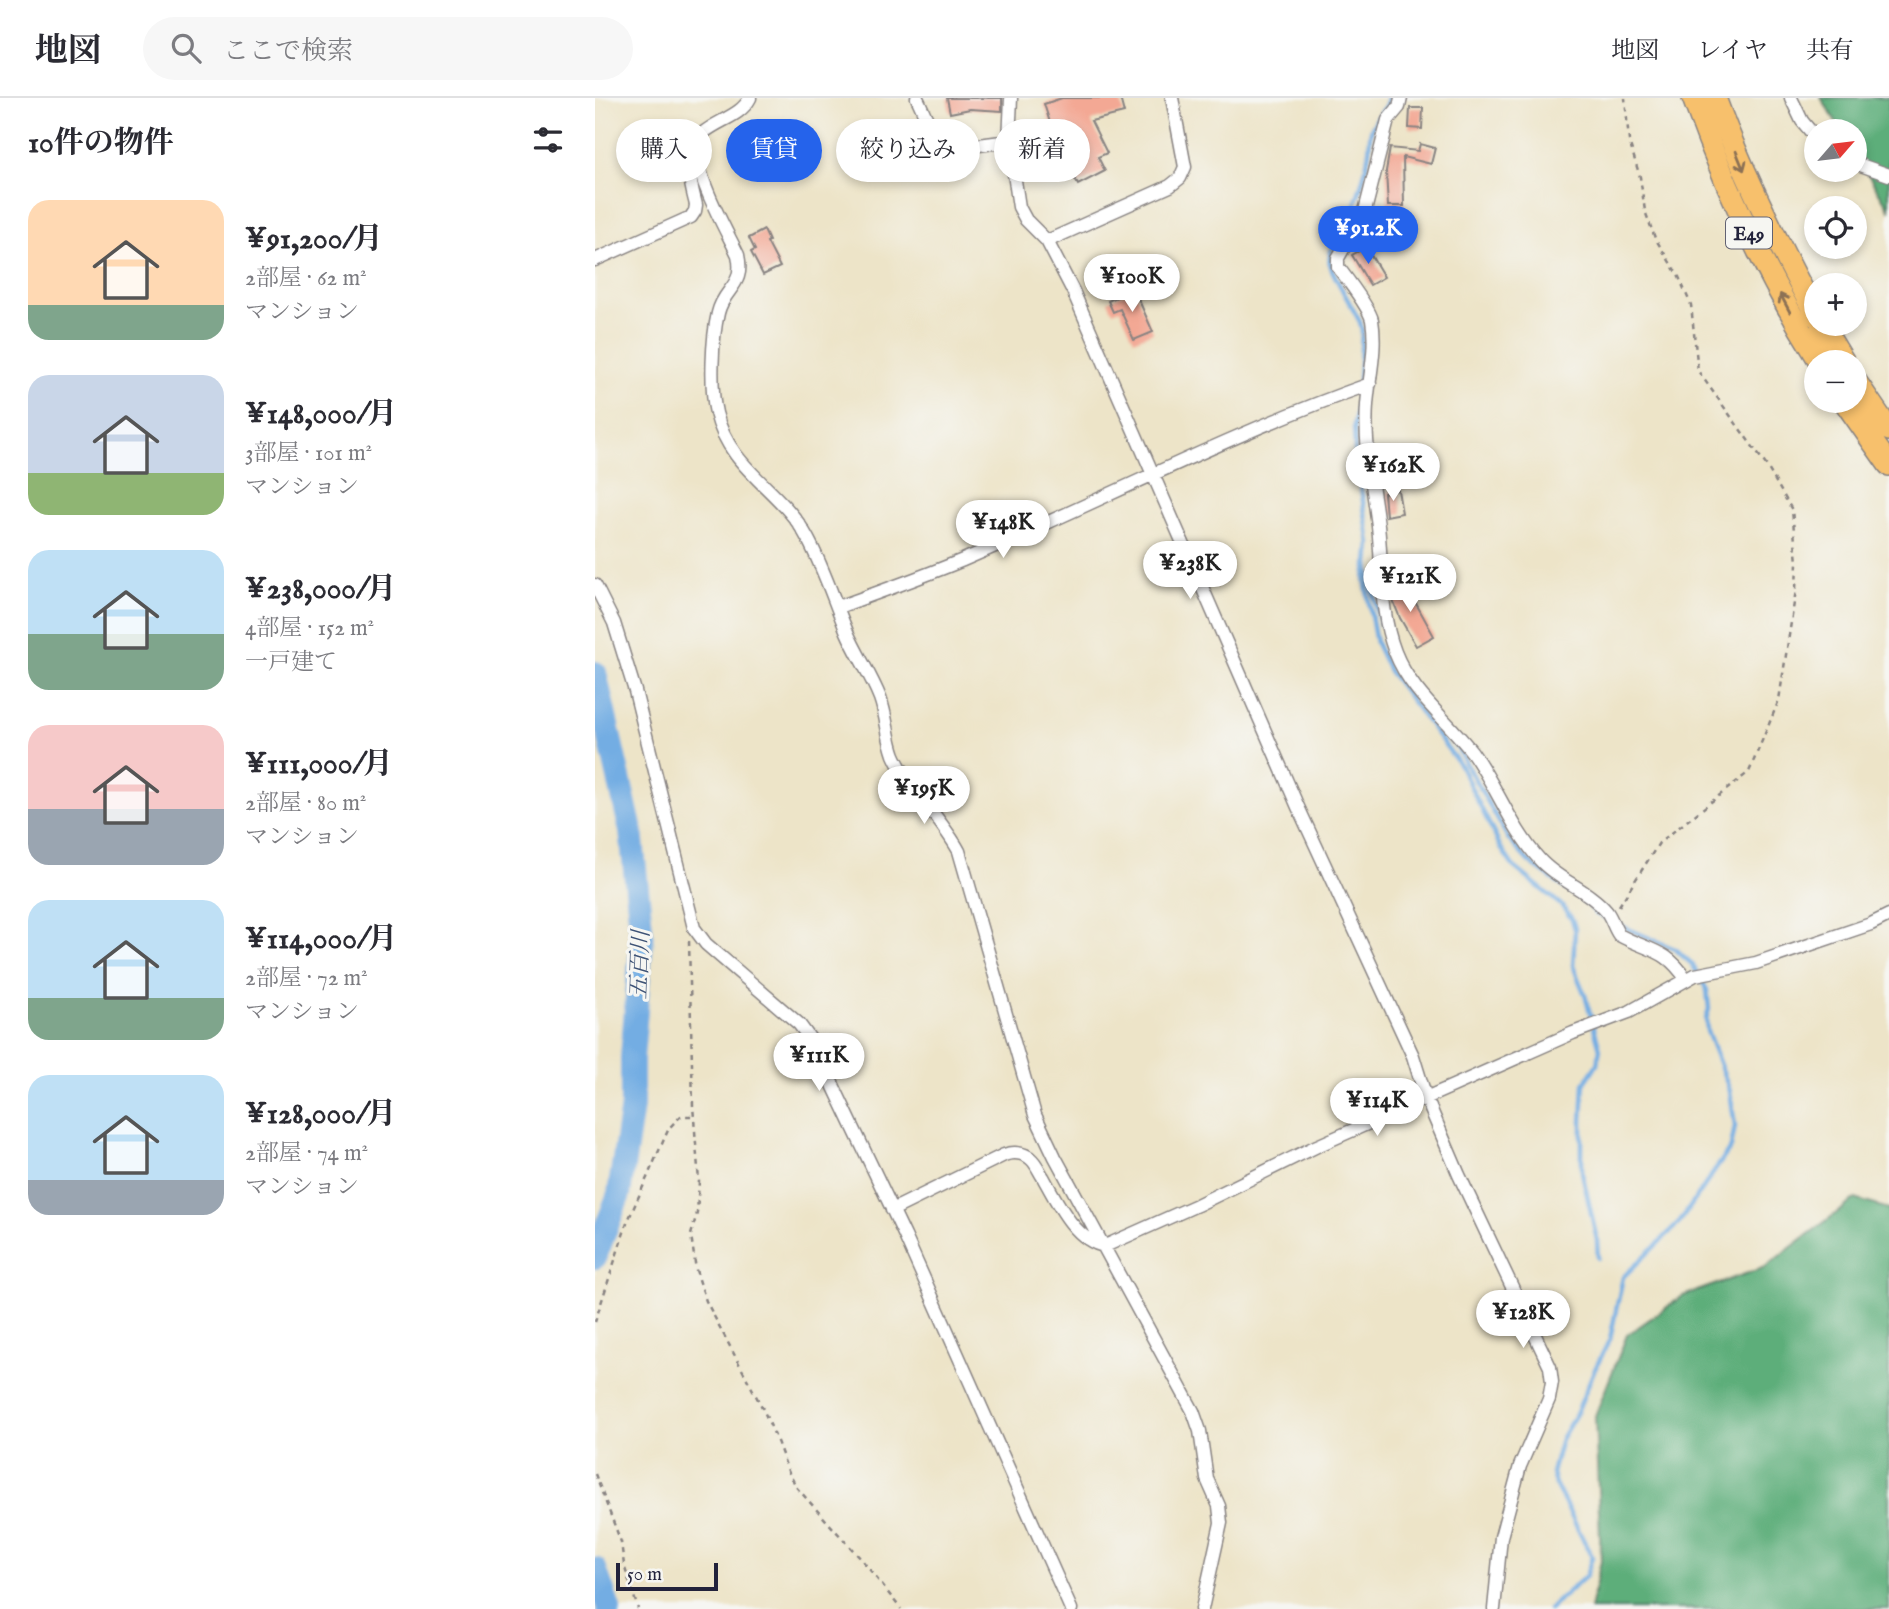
<!DOCTYPE html>
<html lang="ja">
<head>
<meta charset="utf-8">
<style>
	:root { --surface:#fff; --page:#f7f7f7; --text:#2b2b33; --muted:#7c7c81; --line:#e1e1e2; --accent:#2563eb }
	body { margin:0; font-family:"IM FELL English","Noto Serif JP",serif; background:var(--page); color:var(--text); height:100vh; display:flex; flex-direction:column; font-size:26px; white-space:nowrap }
	* { box-sizing:border-box; margin:0 }
	p { font-size:23px; color:var(--muted) }
	.icon { flex:none; width:38px; height:38px; fill:none; stroke:currentColor; stroke-width:2; stroke-linecap:round; stroke-linejoin:round }
	.map { position:relative; flex:1; overflow:hidden }
	.details { display:flex; flex-direction:column; background:var(--surface); width:595px }
	.details>* { flex:none }
	.banner { position:absolute; left:21px; top:21px; width:665px; height:63px; display:flex; gap:14px }
	.needle { width:46px; rotate:62deg }
	.fabs { position:absolute; left:1209px; top:21px; display:grid; gap:14px }
	.fabs a { display:grid; place-items:center; width:63px; height:63px; border-radius:50%; background:var(--surface); box-shadow:0 4px 10px #0003; font-size:35px }
	.scale { position:absolute; left:21px; bottom:18px; width:102px; box-sizing:border-box; padding-left:7px; border:4px solid #22223b; border-top:0; font-size:19px; line-height:24px; white-space:nowrap; color:#22223b; -webkit-text-stroke:5px #f6f6f2; paint-order:stroke }
	.price { position:absolute; translate:-50% -60px; padding:0 16px; border-radius:24px; background:#fff; color:#222; font-size:23px; line-height:46px; filter:drop-shadow(0 2px 4px #0008) }
	.price::after { content:''; position:absolute; left:50%; top:42px; width:21px; height:16px; margin-left:-10px; background:inherit; clip-path:polygon(0 0,100% 0,50% 100%) }
	.price.selected { background:var(--accent); color:#fff }
	ul { padding:0; list-style:none }
	li { display:flex; align-items:center; gap:21px; height:175px; padding:0 28px }
	li span { display:grid; place-items:center; flex:none; width:196px; height:140px; border-radius:21px; color:#555 }
	li>.icon { margin-inline-start:auto }
	span .icon { width:84px; height:84px; fill:#fffc; stroke-width:1 }
	li b { font-size:30px }
	h2 { display:flex; justify-content:space-between; align-items:center; height:84px; padding:0 28px; font-size:30px }
	.tag { padding:0 24px; border-radius:32px; background:var(--surface); box-shadow:0 4px 10px #0003; font-size:24px; line-height:63px }
	.tag.selected { background:var(--accent); color:#fff }
	header { display:flex; align-items:center; gap:42px; box-sizing:border-box; height:98px; padding:0 35px; background:var(--surface); border-bottom:2px solid var(--line) }
	header strong { font-size:33px }
	nav { display:flex; gap:38px; margin-inline-start:auto; font-size:24px }
	.search { width:490px; height:63px; background:var(--page); display:flex; align-items:center; gap:18px; box-sizing:border-box; padding:0 24px; border-radius:38px; color:var(--muted); font-size:26px }
	main { display:flex; flex:1; min-height:0 }
	.map>svg:first-child { display:block }
	.forest { fill:#5dae7a; stroke:#40685a; stroke-width:2 }
	.lines { fill:none; stroke-linecap:round; stroke-linejoin:round }
	.stream { stroke:#73ade3; stroke-width:4.5 }
	.river { stroke:#73ade3; stroke-width:24 }
	.building { fill:#f3a894 }
	.minor-casing { stroke:#888382; stroke-width:15 }
	.motorway-casing { stroke:#888382; stroke-width:24 }
	.path { stroke:#888382; stroke-width:2.5; stroke-dasharray:5 5; stroke-linecap:butt }
	.minor { stroke:#fff; stroke-width:12 }
	.motorway { stroke:#f7c06c; stroke-width:21 }
	.oneway { stroke:#8c7154 }
	.labels { text-anchor:middle; stroke-width:6; stroke-linejoin:round; paint-order:stroke }
	.shield { fill:#f6f6f2; stroke:#626272; stroke-width:2 }
	.shield-label { font-size:19px; font-weight:bold; fill:#22223b }
	.water-label { font-size:23px; font-style:italic; fill:#3e5376; stroke:#f6f6f2 }
</style>
</head>
<body>
<header>
<strong>地図</strong>
<div class="search"><svg class="icon" aria-label="search" viewBox="0 0 24 24"><circle cx="10" cy="10" r="6"/><path d="M15 15l6 6"/></svg>ここで検索</div>
<nav><a>地図</a><a>レイヤ</a><a>共有</a></nav>
</header>
<main>
<section class="details">
<h2>10件の物件<svg class="icon" aria-label="filters" viewBox="0 0 24 24"><path d="M4 7h16M4 17h16"/><circle cx="9" cy="7" r="2"/><circle cx="15" cy="17" r="2"/></svg></h2>
<ul>
<li><span style="background:linear-gradient(#ffd9b3 75%,#7fa58c 0)"><svg class="icon" aria-label="home" viewBox="0 0 24 24"><path d="M3 11l9-7 9 7M6 9v11h12V9"/></svg></span><div><b>¥91,200/月</b><p>2部屋 · 62 m²</p><p>マンション</p></div></li>
<li><span style="background:linear-gradient(#c9d6e8 70%,#8fb573 0)"><svg class="icon" aria-label="home" viewBox="0 0 24 24"><path d="M3 11l9-7 9 7M6 9v11h12V9"/></svg></span><div><b>¥148,000/月</b><p>3部屋 · 101 m²</p><p>マンション</p></div></li>
<li><span style="background:linear-gradient(#bfe0f5 60%,#7fa58c 0)"><svg class="icon" aria-label="home" viewBox="0 0 24 24"><path d="M3 11l9-7 9 7M6 9v11h12V9"/></svg></span><div><b>¥238,000/月</b><p>4部屋 · 152 m²</p><p>一戸建て</p></div></li>
<li><span style="background:linear-gradient(#f6c9c9 60%,#9aa5b1 0)"><svg class="icon" aria-label="home" viewBox="0 0 24 24"><path d="M3 11l9-7 9 7M6 9v11h12V9"/></svg></span><div><b>¥111,000/月</b><p>2部屋 · 80 m²</p><p>マンション</p></div></li>
<li><span style="background:linear-gradient(#bfe0f5 70%,#7fa58c 0)"><svg class="icon" aria-label="home" viewBox="0 0 24 24"><path d="M3 11l9-7 9 7M6 9v11h12V9"/></svg></span><div><b>¥114,000/月</b><p>2部屋 · 72 m²</p><p>マンション</p></div></li>
<li><span style="background:linear-gradient(#bfe0f5 75%,#9aa5b1 0)"><svg class="icon" aria-label="home" viewBox="0 0 24 24"><path d="M3 11l9-7 9 7M6 9v11h12V9"/></svg></span><div><b>¥128,000/月</b><p>2部屋 · 74 m²</p><p>マンション</p></div></li>
</ul>
</section>
<div class="map">
<svg width="1294" height="1511" viewBox="0 0 1294 1511">
	<rect width="100%" height="100%" fill="#f6f6f2"/>
	<filter id="ink" filterUnits="userSpaceOnUse"><feTurbulence type="fractalNoise" baseFrequency=".0143" numOctaves="2"/><feDisplacementMap in="SourceGraphic" scale="14" xChannelSelector="R" yChannelSelector="G"/><feConvolveMatrix kernelMatrix="1 2 1 2 8 2 1 2 1" color-interpolation-filters="sRGB"/></filter>
	<filter id="wash" filterUnits="userSpaceOnUse"><feTurbulence type="fractalNoise" baseFrequency=".00686" numOctaves="4" result="noise"/><feDisplacementMap in="SourceGraphic" scale="28" xChannelSelector="R" yChannelSelector="G"/><feGaussianBlur stdDeviation="1.57" result="paint"/><feColorMatrix in="noise" values="0 0 0 0 0 0 0 0 0 0 0 0 0 0 0 0 0 1.4 0 .05"/><feComposite in="paint" operator="in"/></filter>
	<g filter="url(#wash)">
		<rect width="100%" height="100%" fill="#ede4c8"/>
		<path class="forest" d="M1226,0H1294V111L1260,55V33H1247Z
			M1260,1101L1294,1111V1511H995L1006,1463L1000,1318L1032,1237L1088,1198L1170,1169Z"/>
		<g class="lines">
			<path class="stream" d="M772,466L770,480L778,529L781,545L794,573L865,667L906,750L918,768L966,807L977,821L980,831L978,868L990,897L1005,951L1002,966L989,986L987,1024V1074L1002,1142L1003,1160
				M786,527L774,476L773,465L775,446L760,355L759,328L763,304L767,233L765,224C759,212 737,176 735,166C732,148 747,137 754,122C762,102 769,81 773,60C775,51 774,41 776,33C780,20 791,12 793,0
				M791,546L803,573
				M829,608L863,651L914,742L935,765L995,808L1001,816L1011,820
				M954,1511L991,1478L997,1459L960,1386L957,1375L966,1341L982,1314L998,1275L1015,1241L1028,1179L1084,1125L1136,1049L1140,1028L1135,993L1112,933L1111,921L1114,911L1112,892L1102,874L1097,866L1080,851L1022,826"/>
			<path class="river" d="M0,575L36,733L47,839L37,960V1008L24,1096L0,1159
				M0,1471L14,1511"/>
		</g>
		<g id="blocks">
			<path class="building" d="M352,0H407V13L375,11L355,15Z
				M467,0H525L529,15L496,23L512,55L503,59L510,73L483,87L463,49L449,6Z
				M815,10H828L827,31L814,30Z
				M438,34L440,48L424,50L423,36Z
				M825,46L840,50L836,66L808,59L809,108H793L791,73L795,50L823,53Z
				M169,132L174,143L172,144L185,169L168,177L156,154L160,152L154,140Z
				M771,149L789,179L775,187L757,157Z
				M539,191L558,234L539,242L525,211L518,214L513,203Z
				M803,392L807,415L791,418L789,395Z
				M808,482L839,538L821,548L805,520L797,500L796,488Z"/>
		</g>
	</g>
	<g filter="url(#ink)">
		<use href="#blocks" fill-opacity="0" stroke="#888382" stroke-width="2"/>
		<g class="lines">
			<g class="minor-casing">
				<path id="minor" d="M155,0C146,18 123,22 108,35C85,54 133,135 143,157C150,189 129,189 123,215C117,240 115,290 121,315C135,373 188,392 213,441C229,471 239,503 252,534C262,557 276,577 285,600C292,619 292,638 299,657C313,689 346,720 364,753L440,1017L460,1059L598,1313L605,1333L612,1381L624,1408L626,1425L607,1511
					M322,0C331,17 339,48 361,50L414,43
					M416,0L414,43L424,109L431,122L452,143L478,193L703,709L818,958L831,1000L864,1077L955,1269L957,1284L954,1301L925,1368L906,1439L899,1511
					M806,0L804,9L793,22L770,113L743,160V169C752,181 774,209 777,222C782,251 774,279 772,307C769,348 778,388 783,428C788,471 784,513 800,554C816,595 851,620 877,654C902,689 916,730 945,762C964,783 994,792 1012,814C1017,821 1019,830 1024,837C1053,853 1071,850 1091,881
					M1196,0L1207,23L1222,41
					M1260,65L1294,77
					M452,143L575,88L585,80L590,69L577,0
					M0,162L96,119L100,113L101,107C97,90 89,68 102,53
					M0,487L19,525L40,593L99,830L111,846L204,926L218,945L310,1138L476,1511
					M243,509C285,494 327,479 368,462C504,404 636,335 775,286
					M297,1112L409,1057C417,1054 429,1054 436,1061C441,1065 444,1073 448,1079C462,1104 480,1143 510,1148L602,1107L722,1048L978,935L1034,914L1100,877L1161,865L1276,826L1294,817"/>
			</g>
			<g class="motorway-casing">
				<path id="motorway" d="M1098,0C1131,92 1173,181 1225,264
					M1120,0C1148,76 1184,148 1222,219
					M1226,226L1249,264
					M1260,282L1294,332
					M1249,303L1294,367"/>
			</g>
			<path class="path" d="M1024,808L1064,745L1154,674L1184,602L1201,492L1202,464L1197,412L1171,367L1103,273L1096,207L1084,179L1060,140L1050,113L1045,79L1034,43L1030,0
				M94,843L98,1008L104,1083L102,1115L96,1137L101,1172L111,1203L168,1311L180,1338L193,1373L202,1390L267,1462L306,1511
				M0,1224L32,1125L74,1030L86,1018H99
				M0,1376L26,1444L29,1467L43,1511"/>
			<use href="#minor" class="minor"/>
			<use href="#motorway" class="motorway"/>
		</g>
		<defs><path id="oneway-shaft" d="M-6 0H5M1.5-3L5.5 0L1.5 3" fill="none" stroke-width="1.6" stroke-linecap="round" stroke-linejoin="round" transform="scale(1.75)"/></defs>
		<g class="oneway">
			<use href="#oneway-shaft" transform="translate(1145 63) rotate(68)"/>
			<use href="#oneway-shaft" transform="translate(1190 205) rotate(-118)"/>
		</g>
	</g>
	<g class="labels">
		<rect class="shield" x="1131" y="119.5" width="46" height="31" rx="5"/>
		<g class="shield-label">
			<text x="1154" y="142">E49</text>
		</g>
		<g class="water-label">
			<text transform="translate(44 867) rotate(-88)" y="8">五百川</text>
		</g>
	</g>
</svg>
<div class="fabs">
<a><svg class="needle" viewBox="-14 -14 28 28"><path d="M0-13l5 13h-10z" fill="#e53935"/><path d="M0 13l5-13h-10z" fill="#7c7c81"/></svg></a>
<a><svg class="icon" aria-label="locate" viewBox="0 0 24 24"><circle cx="12" cy="12" r="6"/><path d="M12 2v4M12 18v4M2 12h4M18 12h4"/></svg></a>
<a>+</a>
<a>−</a>
</div>
<div class="scale">50 m</div>
<b class="price selected" style="left:773px;top:168px">¥91.2K</b>
<b class="price" style="left:537px;top:216px">¥100K</b>
<b class="price" style="left:798px;top:405px">¥162K</b>
<b class="price" style="left:408px;top:462px">¥148K</b>
<b class="price" style="left:595px;top:503px">¥238K</b>
<b class="price" style="left:815px;top:516px">¥121K</b>
<b class="price" style="left:329px;top:728px">¥195K</b>
<b class="price" style="left:224px;top:995px">¥111K</b>
<b class="price" style="left:782px;top:1040px">¥114K</b>
<b class="price" style="left:928px;top:1252px">¥128K</b>
<div class="banner">
<a class="tag">購入</a>
<a class="tag selected">賃貸</a>
<a class="tag">絞り込み</a>
<a class="tag">新着</a>
</div>
</div>
</main>
</body>
</html>
